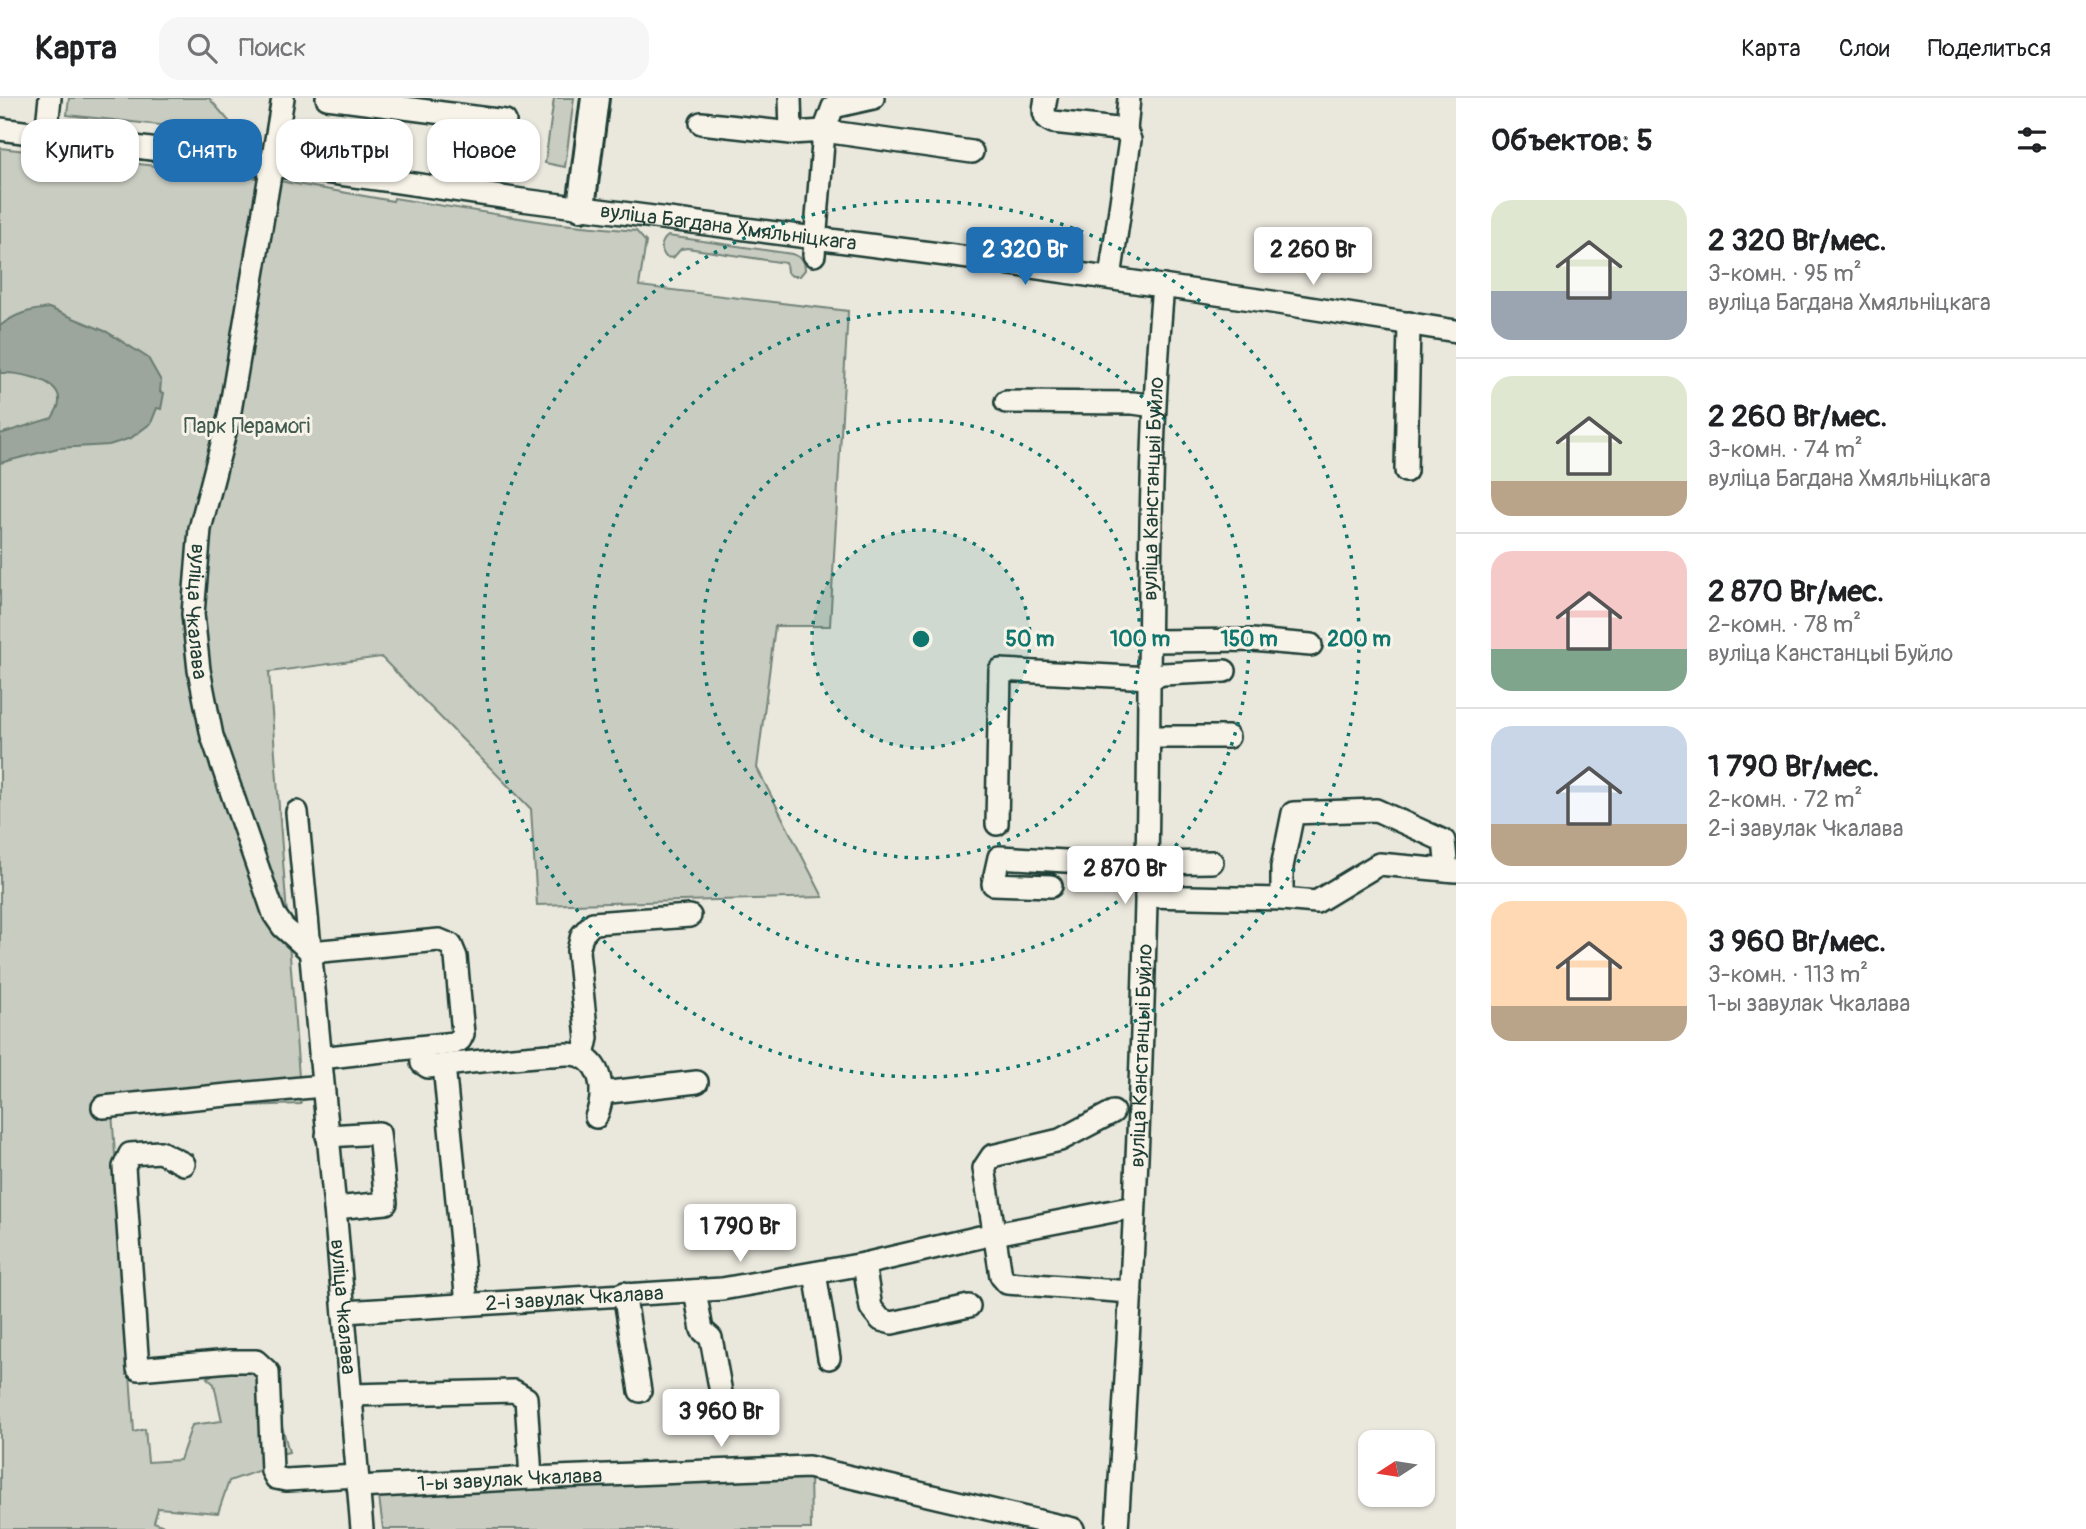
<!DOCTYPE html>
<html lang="ru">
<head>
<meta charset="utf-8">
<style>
	:root { --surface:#fff; --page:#f6f6f6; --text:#202124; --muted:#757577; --line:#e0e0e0; --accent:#1f6fb2 }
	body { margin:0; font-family:Pangolin,sans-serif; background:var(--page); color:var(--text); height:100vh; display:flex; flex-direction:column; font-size:26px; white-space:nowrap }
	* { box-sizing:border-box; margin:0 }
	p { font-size:23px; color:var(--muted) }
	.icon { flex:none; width:38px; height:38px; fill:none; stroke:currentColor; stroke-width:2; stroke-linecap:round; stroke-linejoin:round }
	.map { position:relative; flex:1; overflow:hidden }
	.panel { display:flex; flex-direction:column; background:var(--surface); width:630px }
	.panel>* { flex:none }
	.guide { position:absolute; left:21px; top:21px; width:665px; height:63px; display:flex; gap:14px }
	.needle { width:46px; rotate:258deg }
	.tools { position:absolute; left:1358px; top:1332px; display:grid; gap:14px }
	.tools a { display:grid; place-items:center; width:77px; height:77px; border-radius:14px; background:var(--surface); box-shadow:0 2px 5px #0004; font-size:35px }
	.price { position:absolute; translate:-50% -60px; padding:0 16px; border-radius:7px; background:#fff; color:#222; font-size:23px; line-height:46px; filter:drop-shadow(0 2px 4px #0008) }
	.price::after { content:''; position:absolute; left:50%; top:42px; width:21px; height:16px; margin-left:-10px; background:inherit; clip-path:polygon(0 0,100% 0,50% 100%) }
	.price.selected { background:var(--accent); color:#fff }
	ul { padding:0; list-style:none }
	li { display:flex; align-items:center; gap:21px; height:175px; padding:0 35px }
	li+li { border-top:2px solid var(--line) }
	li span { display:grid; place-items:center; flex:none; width:196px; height:140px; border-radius:21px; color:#555 }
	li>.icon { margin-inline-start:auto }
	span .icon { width:84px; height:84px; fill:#fffc; stroke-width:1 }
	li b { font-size:30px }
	h2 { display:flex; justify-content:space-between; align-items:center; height:84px; padding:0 35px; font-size:30px }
	.tag { padding:0 24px; border-radius:21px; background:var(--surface); box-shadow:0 2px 5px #0004; font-size:24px; line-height:63px }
	.tag.selected { background:var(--accent); color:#fff }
	header { display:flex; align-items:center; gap:42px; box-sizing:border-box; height:98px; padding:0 35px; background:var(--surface); border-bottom:2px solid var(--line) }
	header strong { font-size:33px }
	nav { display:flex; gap:38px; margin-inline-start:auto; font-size:24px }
	.search { width:490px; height:63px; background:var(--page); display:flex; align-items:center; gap:18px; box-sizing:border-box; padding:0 24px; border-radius:21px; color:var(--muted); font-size:26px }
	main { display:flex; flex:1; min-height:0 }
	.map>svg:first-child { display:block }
	.green { fill:#c8ccc1; stroke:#74847a; stroke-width:2 }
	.water { fill:#9ca69c; stroke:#6a7c72; stroke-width:2 }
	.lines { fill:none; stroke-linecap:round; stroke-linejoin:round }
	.minor-casing { stroke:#1f3d34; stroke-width:26 }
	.major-casing { stroke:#1f3d34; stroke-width:32 }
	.minor { stroke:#f7f3e8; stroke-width:21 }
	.major { stroke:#f7f3e8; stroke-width:26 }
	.ring { fill:none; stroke:#0f766e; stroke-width:3.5; stroke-dasharray:3.5 7 }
	.labels { text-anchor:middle; stroke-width:6; stroke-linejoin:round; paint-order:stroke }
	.street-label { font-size:21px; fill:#1f3d34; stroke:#f7f3e8 }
	.park-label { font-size:21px; fill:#415a50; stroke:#f7f3e8 }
	.centre { fill:#0f766e; stroke:#f7f3e8; stroke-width:3.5 }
	.ring-label { font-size:21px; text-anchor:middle; font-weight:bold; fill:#0f766e; stroke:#f7f3e8; stroke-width:6; stroke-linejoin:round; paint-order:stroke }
</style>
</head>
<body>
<header>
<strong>Карта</strong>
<div class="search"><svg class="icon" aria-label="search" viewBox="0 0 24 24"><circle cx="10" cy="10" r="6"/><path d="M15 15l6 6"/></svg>Поиск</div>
<nav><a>Карта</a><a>Слои</a><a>Поделиться</a></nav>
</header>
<main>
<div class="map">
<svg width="1456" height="1431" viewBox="0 0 1456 1431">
	<rect width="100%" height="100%" fill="#eae8dd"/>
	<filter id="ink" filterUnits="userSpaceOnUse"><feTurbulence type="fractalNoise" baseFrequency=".0143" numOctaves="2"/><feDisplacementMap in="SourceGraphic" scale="14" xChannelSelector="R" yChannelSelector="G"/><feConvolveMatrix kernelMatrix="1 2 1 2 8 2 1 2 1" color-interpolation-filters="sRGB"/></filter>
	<g filter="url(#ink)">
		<path class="green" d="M69,0H209L235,30L234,35L67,17Z
			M554,0H574L565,69L545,65Z
			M0,50L268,81L393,103L394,100L551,125L636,133L646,144L639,188L848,213L830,528H775L757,670L823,799L537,807L531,711L381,559L269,574L301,1006L112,1013L134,1334L145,1331L148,1364L180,1362L192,1327L222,1323L214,1286L207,1280L235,1263H261L262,1323L282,1328L289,1354L277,1357L269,1369L229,1383L218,1415L158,1410L154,1424L171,1431H0Z
			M668,138L792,156C801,159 805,162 805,172L800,178H792L787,174L786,165L687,150L681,151L673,160L666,159C660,152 660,144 668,138Z
			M810,1373L811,1431H383L379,1399Z"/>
		<path class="water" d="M49,210L107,234L148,260L161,283L160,294L164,295L161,311L157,310L151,325L131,340L109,347L58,350L0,365V336L52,320C55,315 59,309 59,304C62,281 17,274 0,275V228C15,216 29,212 49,210Z"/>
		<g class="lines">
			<g class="minor-casing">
				<g id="minor">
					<path id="s1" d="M283,0L229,319L200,431L193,516L199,572L212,638L274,816L283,829L311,854L439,842L451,847L456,859L463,936L460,942L454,945L320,960"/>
					<path d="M327,0L505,23"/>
					<path d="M790,0L791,35"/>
					<path d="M1046,0C1044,11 1041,19 1053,24L1126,32L1130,42L1110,180"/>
					<path d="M701,25L791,35L824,33L972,54"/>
					<path id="s2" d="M0,31L392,83L522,102L977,161L1272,204L1456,233"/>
					<path d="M1126,32L1129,0"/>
					<path d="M46,37L50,0"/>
					<path d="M814,157L824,33L833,9L873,0"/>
					<path d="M1006,304L1133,305L1154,308"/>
					<path d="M1406,373L1409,225"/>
					<path d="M1151,543L1252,542L1311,547"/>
					<path d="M1149,639H1228"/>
					<path id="s3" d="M297,714L335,1110L362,1431"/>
					<path d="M997,726L1000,572L1150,580L1163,576L1225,573"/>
					<path d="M1147,765L1212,764"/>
					<path d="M1051,788L993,786L999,759L1147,768"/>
					<path d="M1146,798L1282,801L1316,804L1379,766L1456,773"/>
					<path d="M1282,801V769L1293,715L1376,712L1444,743L1447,772"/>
					<path d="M421,949L422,965L428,969C468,964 508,960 548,957C559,957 570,954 580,958C605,966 604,1001 596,1019"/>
					<path d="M583,958L587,940L578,853L582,837L593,825L690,818"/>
					<path d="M444,967L467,1206"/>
					<path d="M601,995L697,984"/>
					<path d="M103,1009L322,988"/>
					<path d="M1113,1014L1060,1042L992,1058L984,1070L1001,1178L1007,1185L1131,1194"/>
					<path d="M327,1038L379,1035L386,1105L335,1110"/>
					<path d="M184,1066L160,1054L130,1056L124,1069L138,1271L230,1263H256L268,1274L272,1373L276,1380L286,1382L357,1378"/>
					<path d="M864,1166L871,1210L881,1222L892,1225L969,1208"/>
					<path d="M815,1175L829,1260"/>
					<path d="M695,1193L702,1232L711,1240L724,1311"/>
					<path d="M624,1195L640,1293"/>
					<path id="s4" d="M344,1214L722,1191L864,1166L980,1139L1134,1109"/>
					<path d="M351,1297L514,1293L526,1300L531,1380"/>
					<path id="s5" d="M358,1389L531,1380L808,1369L1073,1431"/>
					<path id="s6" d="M1117,1431C1131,1209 1142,986 1147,763C1151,571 1146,379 1163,188"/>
				</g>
			</g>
			<g class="major-casing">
				<path id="major" d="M581,109L595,0"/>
			</g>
			<use href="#minor" class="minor"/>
			<use href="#major" class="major"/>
		</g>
	</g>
	<circle cx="921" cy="541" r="109" fill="#0f766e" fill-opacity=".12"/>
	<g class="ring">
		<circle cx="921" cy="541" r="109"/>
		<circle cx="921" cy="541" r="219"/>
		<circle cx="921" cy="541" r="328"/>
		<circle cx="921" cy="541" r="438"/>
	</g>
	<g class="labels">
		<g class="street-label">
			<text dy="7" stroke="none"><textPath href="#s2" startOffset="735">вуліца Багдана Хмяльніцкага</textPath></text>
			<text dy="7" stroke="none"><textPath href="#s6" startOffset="1041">вуліца Канстанцыі Буйло</textPath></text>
			<text dy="7" stroke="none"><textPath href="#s1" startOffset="522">вуліца Чкалава</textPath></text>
			<text dy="7" stroke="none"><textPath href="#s6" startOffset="474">вуліца Канстанцыі Буйло</textPath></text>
			<text dy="7" stroke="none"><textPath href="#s4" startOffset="231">2-і завулак Чкалава</textPath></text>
			<text dy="7" stroke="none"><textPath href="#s3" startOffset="497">вуліца Чкалава</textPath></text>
			<text dy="7" stroke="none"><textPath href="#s5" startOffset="152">1-ы завулак Чкалава</textPath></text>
		</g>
		<g class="park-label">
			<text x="247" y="335">Парк Перамогі</text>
		</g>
	</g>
	<circle cx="921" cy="541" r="10" class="centre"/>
	<g class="ring-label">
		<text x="1030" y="548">50 m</text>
		<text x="1140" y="548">100 m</text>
		<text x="1249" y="548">150 m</text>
		<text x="1359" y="548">200 m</text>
	</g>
</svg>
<div class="tools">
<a><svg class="needle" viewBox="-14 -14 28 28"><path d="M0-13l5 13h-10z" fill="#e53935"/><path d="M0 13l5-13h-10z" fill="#757577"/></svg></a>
</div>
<b class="price selected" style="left:1025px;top:189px">2 320 Br</b>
<b class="price" style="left:1313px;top:189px">2 260 Br</b>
<b class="price" style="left:1125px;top:808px">2 870 Br</b>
<b class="price" style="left:740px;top:1166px">1 790 Br</b>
<b class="price" style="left:721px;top:1351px">3 960 Br</b>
<div class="guide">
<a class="tag">Купить</a>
<a class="tag selected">Снять</a>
<a class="tag">Фильтры</a>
<a class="tag">Новое</a>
</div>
</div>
<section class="panel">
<h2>Объектов: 5<svg class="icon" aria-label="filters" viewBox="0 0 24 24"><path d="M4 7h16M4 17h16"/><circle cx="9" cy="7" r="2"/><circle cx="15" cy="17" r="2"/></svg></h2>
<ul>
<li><span style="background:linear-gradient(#dfe7d0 65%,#9aa5b1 0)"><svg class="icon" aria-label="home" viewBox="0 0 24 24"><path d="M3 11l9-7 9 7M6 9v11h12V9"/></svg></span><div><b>2 320 Br/мес.</b><p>3-комн. · 95 m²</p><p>вуліца Багдана Хмяльніцкага</p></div></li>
<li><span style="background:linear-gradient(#dfe7d0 75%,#b9a48a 0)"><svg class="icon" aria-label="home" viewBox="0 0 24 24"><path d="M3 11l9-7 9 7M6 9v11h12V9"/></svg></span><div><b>2 260 Br/мес.</b><p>3-комн. · 74 m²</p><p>вуліца Багдана Хмяльніцкага</p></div></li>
<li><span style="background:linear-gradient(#f6c9c9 70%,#7fa58c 0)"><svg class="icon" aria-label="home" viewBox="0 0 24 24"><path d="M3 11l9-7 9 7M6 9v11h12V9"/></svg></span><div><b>2 870 Br/мес.</b><p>2-комн. · 78 m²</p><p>вуліца Канстанцыі Буйло</p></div></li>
<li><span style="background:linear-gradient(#c9d6e8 70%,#b9a48a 0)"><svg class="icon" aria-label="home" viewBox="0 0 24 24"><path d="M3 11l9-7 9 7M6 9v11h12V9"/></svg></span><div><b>1 790 Br/мес.</b><p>2-комн. · 72 m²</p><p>2-і завулак Чкалава</p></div></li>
<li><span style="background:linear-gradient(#ffd9b3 75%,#b9a48a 0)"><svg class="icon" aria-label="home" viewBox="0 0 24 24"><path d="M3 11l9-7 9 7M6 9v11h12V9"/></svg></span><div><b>3 960 Br/мес.</b><p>3-комн. · 113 m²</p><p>1-ы завулак Чкалава</p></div></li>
</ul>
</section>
</main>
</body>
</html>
